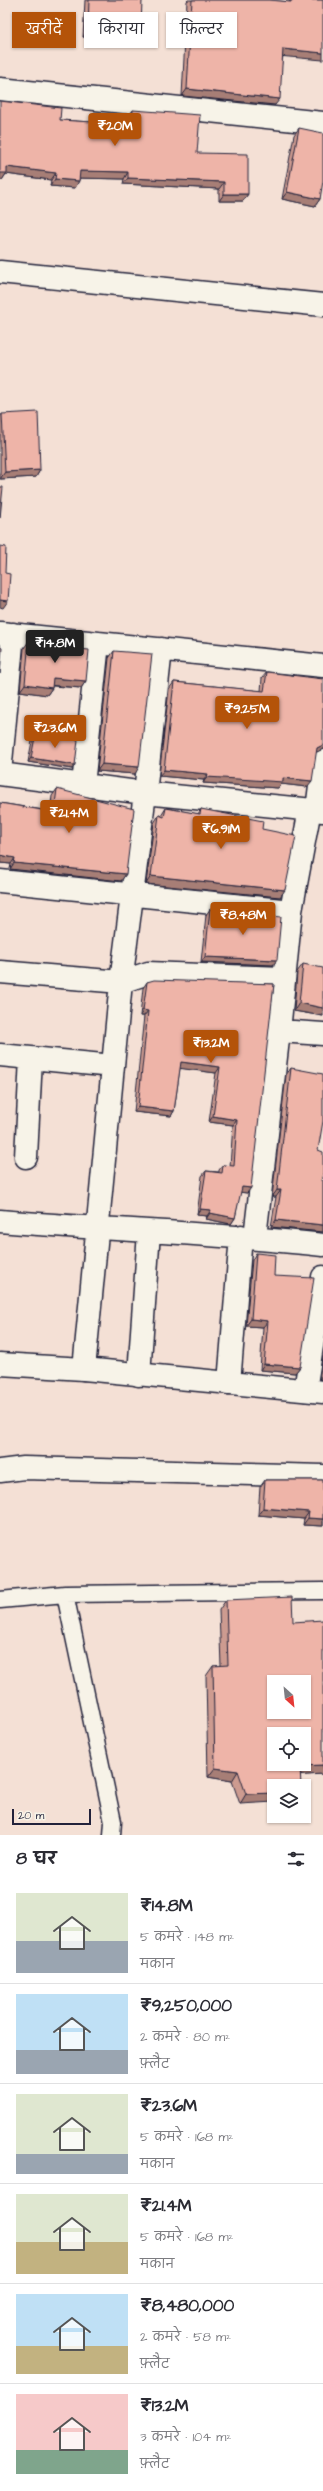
<!DOCTYPE html>
<html lang="hi">
<head>
<meta charset="utf-8">
<style>
	:root { --surface:#fff; --page:#f2f2f3; --text:#2b2b33; --muted:#7c7c81; --line:#e1e1e2; --accent:#b45309 }
	body { margin:0; font-family:"Architects Daughter","Playpen Sans Deva",sans-serif; background:var(--page); color:var(--text); height:100vh; display:flex; flex-direction:column; font-size:15px; white-space:nowrap }
	* { box-sizing:border-box; margin:0 }
	p { font-size:13px; color:var(--muted) }
	.icon { flex:none; width:22px; height:22px; fill:none; stroke:currentColor; stroke-width:2; stroke-linecap:round; stroke-linejoin:round }
	.map { position:relative; height:1835px; overflow:hidden }
	.drawer { display:flex; flex-direction:column; background:var(--surface); flex:1 }
	.drawer>* { flex:none }
	.banner { position:absolute; left:12px; top:12px; width:299px; height:36px; display:flex; gap:8px }
	.needle { width:26px; rotate:153deg }
	.controls { position:absolute; left:267px; top:1675px; display:grid; gap:8px }
	.controls a { display:grid; place-items:center; width:44px; height:44px; border-radius:0px; background:var(--surface); box-shadow:0 1px 3px #0004; font-size:20px }
	.scale { position:absolute; left:12px; bottom:10px; width:79px; box-sizing:border-box; padding-left:4px; border:2px solid #22223b; border-top:0; font-size:11px; line-height:14px; white-space:nowrap; color:#22223b; -webkit-text-stroke:3px #f7f3e8; paint-order:stroke }
	.price { position:absolute; translate:-50% -34px; padding:0 9px; border-radius:4px; background:var(--accent); color:#fff; font-size:13px; line-height:26px; filter:drop-shadow(0 1px 2px #0008) }
	.price::after { content:''; position:absolute; left:50%; top:24px; width:12px; height:9px; margin-left:-6px; background:inherit; clip-path:polygon(0 0,100% 0,50% 100%) }
	.price.current { background:#222; color:#fff }
	ul { padding:0; list-style:none }
	li { display:flex; align-items:center; gap:12px; height:100px; padding:0 16px }
	li+li { border-top:1px solid var(--line) }
	li span { display:grid; place-items:center; flex:none; width:112px; height:80px; border-radius:0px; color:#555 }
	li>.icon { margin-inline-start:auto }
	span .icon { width:48px; height:48px; fill:#fffc; stroke-width:1 }
	li b { font-size:17px }
	h2 { display:flex; justify-content:space-between; align-items:center; height:48px; padding:0 16px; font-size:17px }
	.tag { padding:0 14px; border-radius:0px; background:var(--surface); box-shadow:0 1px 3px #0004; font-size:14px; line-height:36px }
	.tag.current { background:var(--accent); color:#fff }
	.map>svg:first-child { display:block }
	.lines { fill:none; stroke-linecap:round; stroke-linejoin:round }
	.service-casing { stroke:#22223b; stroke-width:19 }
	.minor-casing { stroke:#22223b; stroke-width:25 }
	.tertiary-casing { stroke:#22223b; stroke-width:25 }
	.service { stroke:#f7f3e8; stroke-width:16 }
	.minor { stroke:#f7f3e8; stroke-width:22 }
	.tertiary { stroke:#f7f3e8; stroke-width:22 }
	.wall { fill:#cd9b90; stroke:#22223b }
	.shaded-wall { fill:#a77e76; stroke:#22223b }
	.building { fill:#eeb4a8; stroke:#22223b; fill-rule:evenodd }
</style>
</head>
<body>
<div class="map">
<svg width="323" height="1835" viewBox="0 0 323 1835">
	<rect width="100%" height="100%" fill="#f4e0d5"/>
	<filter id="ink" filterUnits="userSpaceOnUse"><feTurbulence type="fractalNoise" baseFrequency=".025" numOctaves="2"/><feDisplacementMap in="SourceGraphic" scale="8" xChannelSelector="R" yChannelSelector="G"/><feConvolveMatrix kernelMatrix="1 2 1 2 8 2 1 2 1" color-interpolation-filters="sRGB"/></filter>
	<g filter="url(#ink)">
		<g class="lines">
			<g class="service-casing">
				<path id="service" d="M65,1594L113,1822L112,1835
					M0,1600L65,1594L323,1591"/>
			</g>
			<g class="minor-casing">
				<path id="minor" d="M0,89L323,123
					M0,272L323,305
					M0,633L323,666
					M0,773L13,634
					M0,774L145,793L323,811
					M83,785L98,643
					M317,810L323,761
					M0,881L291,911
					M0,972L121,982L148,973L283,978
					M279,1031L323,1034
					M0,1055L113,1066
					M26,1157L31,1058
					M0,1221C108,1230 216,1233 323,1245
					M255,1237L279,1031L291,911L310,809
					M84,1369L121,982L145,793L161,649
					M139,1375L149,1232
					M229,1383L241,1236
					M305,1390L323,1277
					M0,1471L24,1468L323,1476"/>
			</g>
			<g class="tertiary-casing">
				<path id="tertiary" d="M0,1364L84,1369L323,1392"/>
			</g>
			<use href="#service" class="service"/>
			<use href="#minor" class="minor"/>
			<use href="#tertiary" class="tertiary"/>
		</g>
		<path class="wall" d="M85,0H142L136,35L111,34L109,38L83,37Z
			M188,0H270L289,2L290,0H323L283,56L275,105L182,96L187,1Z
			M133,110L197,153L248,194L243,201H219V189L123,184L124,179L80,178L75,188L50,186L51,180L6,174L2,180H0L60,120L106,123L108,121H128V117Z
			M299,128L320,199L315,206L282,199L294,135Z
			M2,414L40,470L36,477L0,479V417Z
			M29,641L57,647L86,681L81,688L52,686V688L47,695L20,691L24,648Z
			M114,651L135,774L97,771L109,658Z
			M267,672L323,749L316,752L307,787L281,784L278,788L203,783L204,780L159,776L169,689L174,682L261,691L262,678Z
			M36,732L72,769L28,762L33,736Z
			M57,789L126,874L121,881L10,869L11,864L0,863V803L50,811L52,796Z
			M166,808L198,814L201,809L262,829L280,897L146,884L154,823L159,815L161,816Z
			M210,909L277,960L273,965L201,962L206,915Z
			M303,964L323,1016L294,1011L297,972Z
			M147,982L274,984L247,1193L240,1192L235,1218L231,1224L206,1219L207,1216L197,1215L202,1176L206,1171L219,1172V1170L223,1165L230,1166L233,1125L209,1122L216,1073L180,1068L174,1111L171,1116L134,1112L144,1016H140L143,988Z
			M291,1068L318,1150L321,1181H323V1232L271,1227L276,1197H272L286,1075Z
			M256,1253L274,1276L300,1367L295,1373L260,1370L263,1327L246,1326L252,1260Z
			M323,1356V1379H319Z
			M265,1480H323V1526L303,1525L304,1519L258,1515L260,1487Z
			M226,1600L293,1622L323,1774L301,1775L240,1804L232,1781L208,1777L206,1676L213,1666H221L219,1610Z"/>
		<path class="shaded-wall" d="M114,27L141,28L136,35L111,34L109,38L83,37L88,30Z
			M283,49L323,53V60L278,56Z
			M187,89L280,99L275,105L182,96Z
			M7,167L56,173L51,180L6,174L2,180H0V173Z
			M80,171L128,172L124,179L75,178Z
			M128,178L224,182L219,189L123,184Z
			M55,179L79,181L75,188L50,186Z
			M287,192L320,199L315,206L282,199Z
			M224,194H248L243,201H219Z
			M40,470L36,477L0,479L5,472Z
			M0,600L8,601L3,608L0,607Z
			M53,678L86,681L81,688L48,685Z
			M25,684L52,688L47,695L20,691Z
			M323,745V749L313,754L317,748Z
			M31,758L75,765L72,769L28,762Z
			M102,764L139,767L135,774L97,771Z
			M164,770L208,774L204,780L159,776Z
			M207,777L283,778L312,781L307,787L281,784L278,788L203,783Z
			M0,855L15,858L11,864L0,863Z
			M14,863L126,874L121,881L10,869Z
			M151,876L285,890L280,897L146,884Z
			M205,957L277,960L273,965L201,962Z
			M299,1003L323,1008V1016L294,1011Z
			M143,1010L148,1011L144,1016H140Z
			M181,1062L220,1067L216,1073L177,1068Z
			M138,1107L174,1111L171,1116L134,1112Z
			M213,1116L237,1120L233,1125L209,1122Z
			M242,1187L251,1188L247,1193L238,1192Z
			M277,1190H281L276,1197H272Z
			M200,1209L211,1210L207,1216L197,1215Z
			M210,1213L235,1218L231,1224L206,1219Z
			M276,1220L323,1225V1232L271,1227Z
			M251,1319L268,1321L263,1327L246,1326Z
			M264,1364L300,1367L295,1373L260,1370Z
			M323,1374V1379H319Z
			M263,1508L309,1512L304,1519L258,1515Z
			M308,1518L323,1519V1526L303,1525Z
			M323,1765V1774L293,1776L300,1766Z
			M215,1768L238,1771L232,1781L208,1777Z
			M274,1793V1802L240,1804L246,1794Z"/>
		<path class="building" d="M89,0H142L141,28L114,27L113,31L88,30Z
			M192,0H270L291,2V0H323V53L283,49L280,99L187,89Z
			M0,101L61,108L60,120L108,123V121H132L133,110L200,115L197,153L248,154V194H224V182L128,178V172L80,171L79,181L55,179L56,173L7,167V173H0Z
			M299,128L323,133V181L320,199L287,192Z
			M38,412L40,470L5,472L2,414Z
			M0,487H3L0,518Z
			M0,546L6,547L5,573L10,574L8,601L0,600Z
			M29,641L58,644L57,647L89,650L86,681L53,678L52,688L25,684Z
			M0,647L2,648L0,674Z
			M114,651L152,654L139,767L102,764Z
			M267,672L323,679V745L317,748L312,781L283,778V782L207,777L208,774L164,770L174,682L264,691Z
			M36,732L78,740L75,765L31,758Z
			M57,789L134,809L126,874L14,863L15,858L0,855V803L54,812Z
			M166,808L200,814L201,809L263,821L262,829L296,836L285,890L151,876L159,815L164,817Z
			M210,909L281,917L277,960L205,957Z
			M303,964L323,968V1008L299,1003Z
			M154,980L274,984L251,1188L242,1187L235,1218L210,1213L211,1210L200,1209L206,1171L222,1173L223,1165L234,1166L237,1120L213,1116L220,1067L181,1062L174,1111L138,1107L148,1011L143,1010L147,982Z
			M291,1068L323,1074V1121L318,1150L323,1152V1173L321,1181H323V1225L276,1220L281,1190H277Z
			M256,1253L275,1255L274,1276L314,1278L300,1367L264,1364L268,1321L251,1319Z
			M265,1480H323V1519L308,1518L309,1512L263,1508Z
			M292,1597L293,1622L323,1620V1765L300,1766L301,1786H274V1793L246,1794L238,1771L215,1768L213,1666L228,1665L226,1600ZM274,1682H304V1712H274ZM274,1734H304V1764H274Z"/>
	</g>
</svg>
<div class="controls">
<a><svg class="needle" viewBox="-14 -14 28 28"><path d="M0-13l5 13h-10z" fill="#e53935"/><path d="M0 13l5-13h-10z" fill="#7c7c81"/></svg></a>
<a><svg class="icon" aria-label="locate" viewBox="0 0 24 24"><circle cx="12" cy="12" r="6"/><path d="M12 2v4M12 18v4M2 12h4M18 12h4"/></svg></a>
<a><svg class="icon" aria-label="layers" viewBox="0 0 24 24"><path d="M12 4l9 5-9 5-9-5zM3 14l9 5 9-5"/></svg></a>
</div>
<div class="scale">20 m</div>
<b class="price" style="left:115px;top:147px">₹20M</b>
<b class="price current" style="left:55px;top:664px">₹14.8M</b>
<b class="price" style="left:247px;top:730px">₹9.25M</b>
<b class="price" style="left:55px;top:749px">₹23.6M</b>
<b class="price" style="left:69px;top:834px">₹21.4M</b>
<b class="price" style="left:221px;top:850px">₹6.91M</b>
<b class="price" style="left:243px;top:936px">₹8.48M</b>
<b class="price" style="left:211px;top:1064px">₹13.2M</b>
<div class="banner">
<a class="tag current">खरीदें</a>
<a class="tag">किराया</a>
<a class="tag">फ़िल्टर</a>
</div>
</div>
<section class="drawer">
<h2>8 घर<svg class="icon" aria-label="filters" viewBox="0 0 24 24"><path d="M4 7h16M4 17h16"/><circle cx="9" cy="7" r="2"/><circle cx="15" cy="17" r="2"/></svg></h2>
<ul>
<li><span style="background:linear-gradient(#dfe7d0 60%,#9aa5b1 0)"><svg class="icon" aria-label="home" viewBox="0 0 24 24"><path d="M3 11l9-7 9 7M6 9v11h12V9"/></svg></span><div><b>₹14.8M</b><p>5 कमरे · 148 m²</p><p>मकान</p></div></li>
<li><span style="background:linear-gradient(#bfe0f5 70%,#9aa5b1 0)"><svg class="icon" aria-label="home" viewBox="0 0 24 24"><path d="M3 11l9-7 9 7M6 9v11h12V9"/></svg></span><div><b>₹9,250,000</b><p>2 कमरे · 80 m²</p><p>फ़्लैट</p></div></li>
<li><span style="background:linear-gradient(#dfe7d0 75%,#9aa5b1 0)"><svg class="icon" aria-label="home" viewBox="0 0 24 24"><path d="M3 11l9-7 9 7M6 9v11h12V9"/></svg></span><div><b>₹23.6M</b><p>5 कमरे · 168 m²</p><p>मकान</p></div></li>
<li><span style="background:linear-gradient(#dfe7d0 60%,#c2b280 0)"><svg class="icon" aria-label="home" viewBox="0 0 24 24"><path d="M3 11l9-7 9 7M6 9v11h12V9"/></svg></span><div><b>₹21.4M</b><p>5 कमरे · 168 m²</p><p>मकान</p></div></li>
<li><span style="background:linear-gradient(#bfe0f5 65%,#c2b280 0)"><svg class="icon" aria-label="home" viewBox="0 0 24 24"><path d="M3 11l9-7 9 7M6 9v11h12V9"/></svg></span><div><b>₹8,480,000</b><p>2 कमरे · 58 m²</p><p>फ़्लैट</p></div></li>
<li><span style="background:linear-gradient(#f6c9c9 70%,#7fa58c 0)"><svg class="icon" aria-label="home" viewBox="0 0 24 24"><path d="M3 11l9-7 9 7M6 9v11h12V9"/></svg></span><div><b>₹13.2M</b><p>3 कमरे · 104 m²</p><p>फ़्लैट</p></div></li>
</ul>
</section>
</body>
</html>
